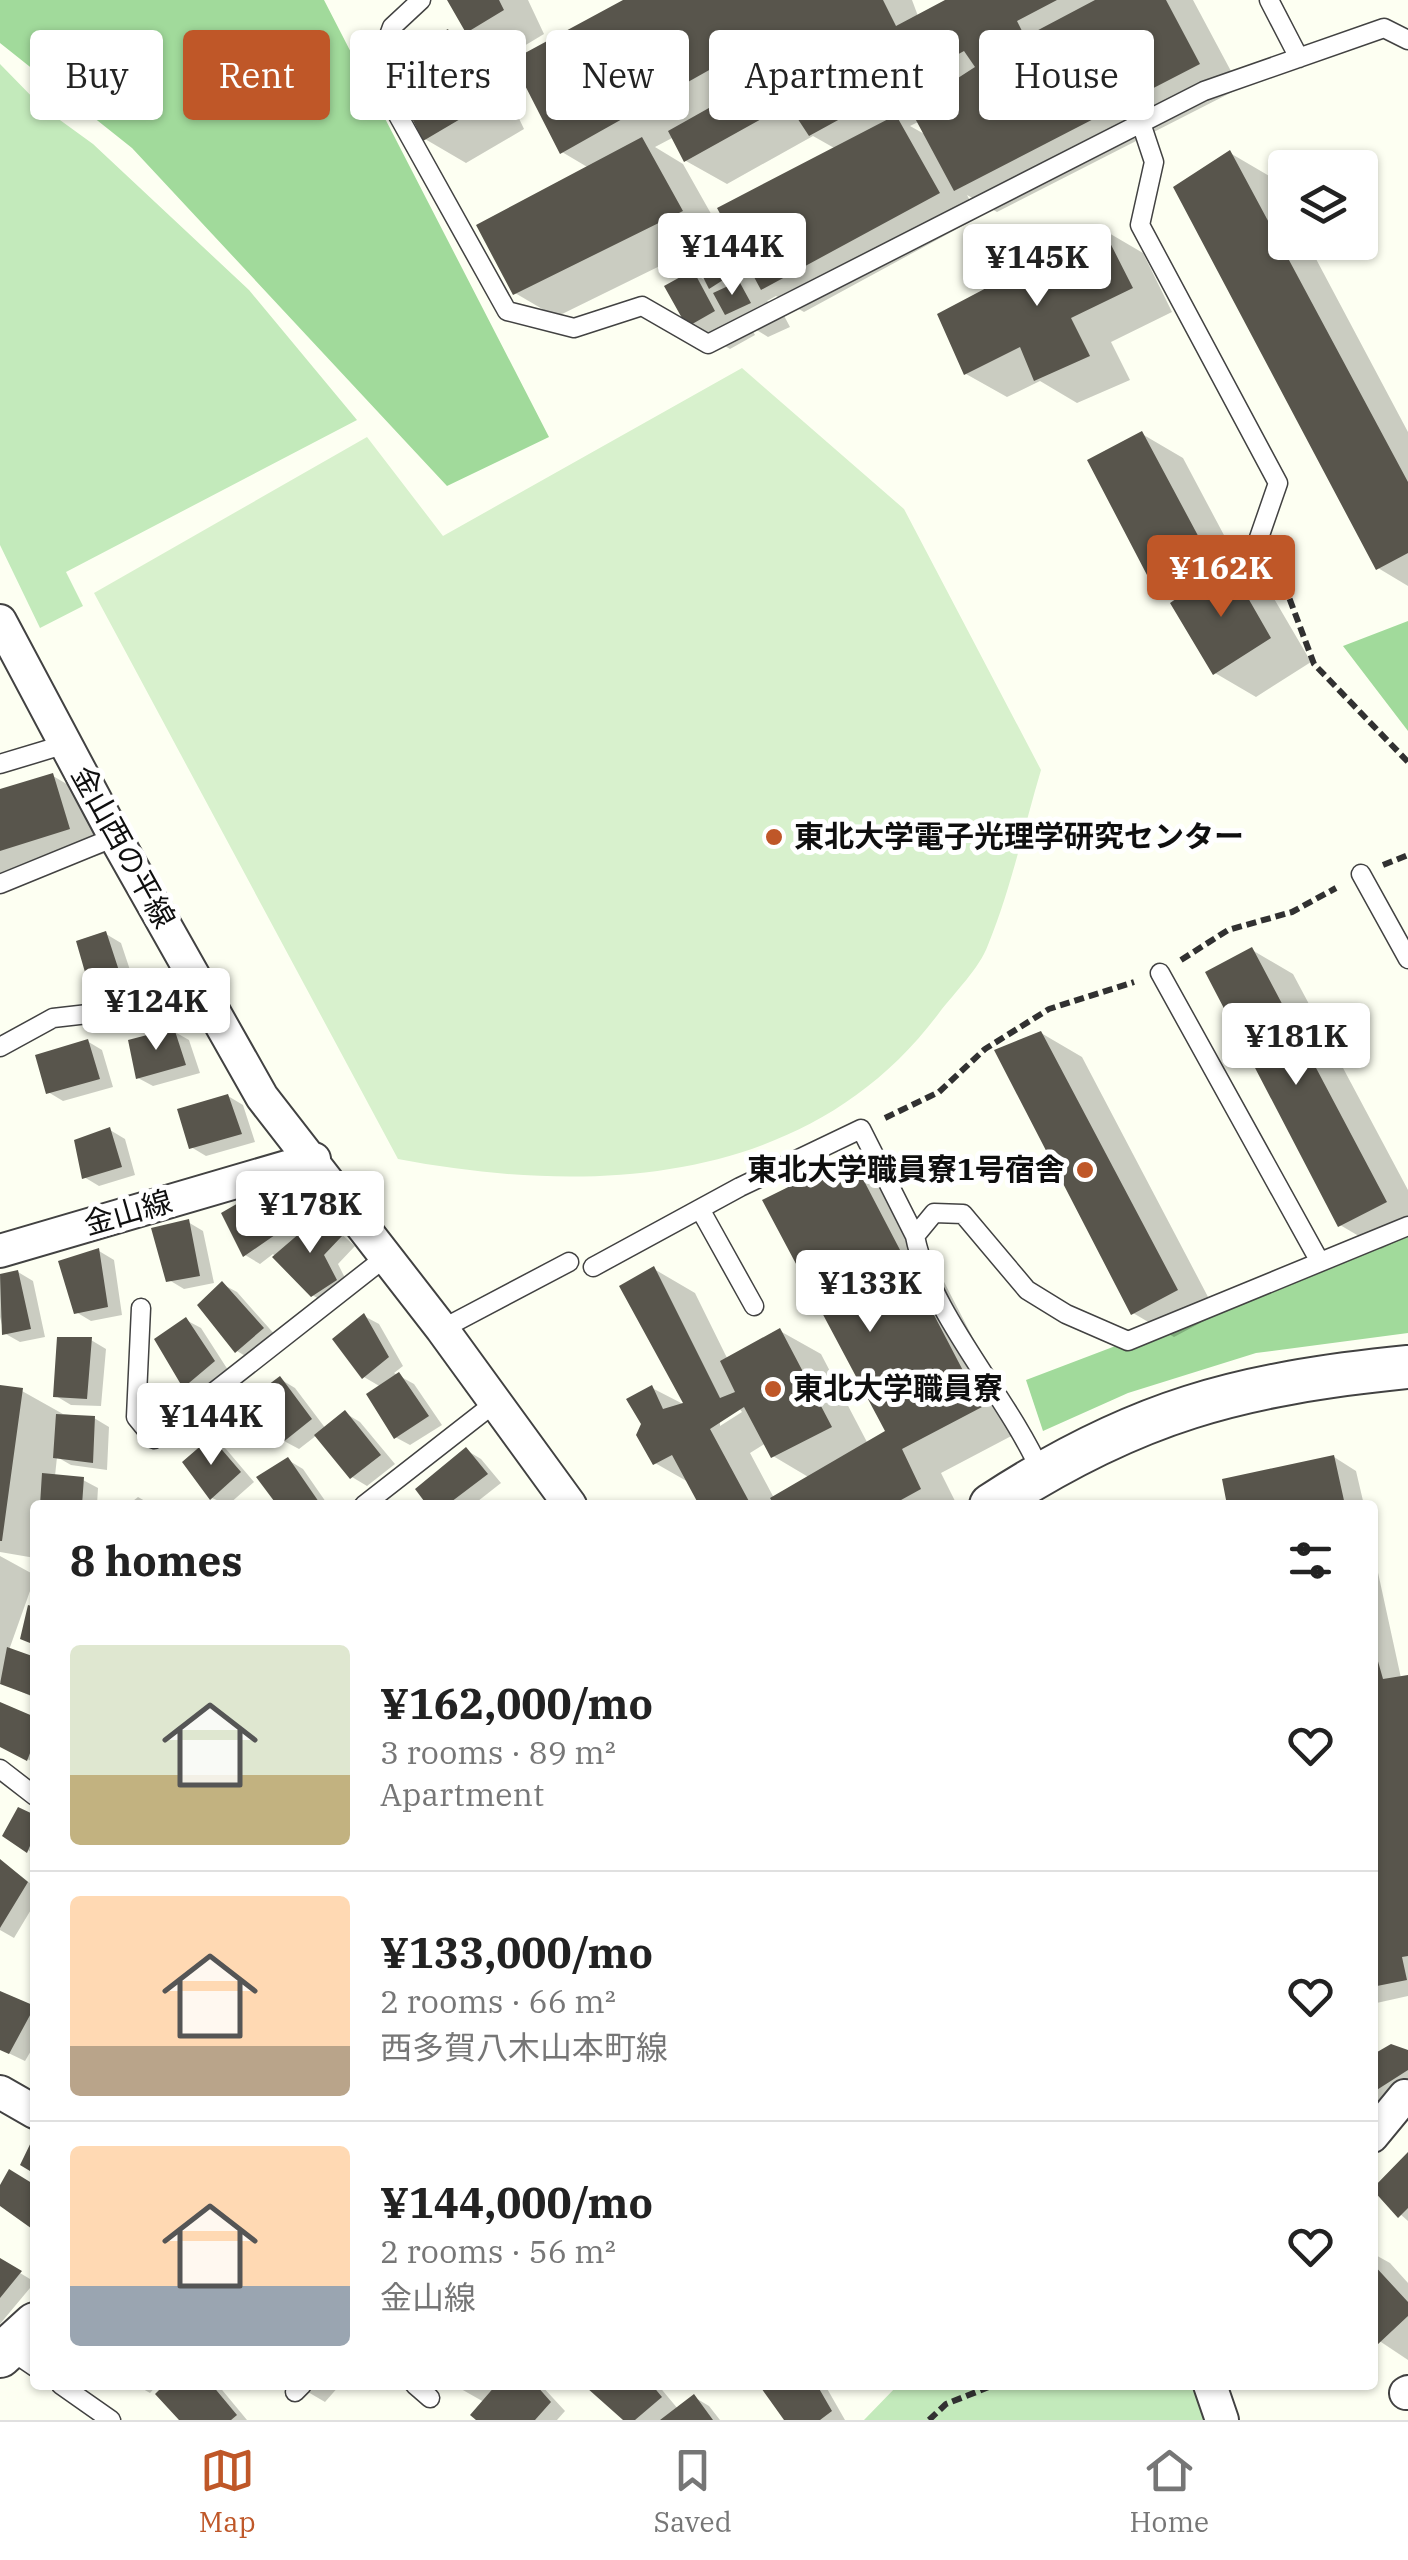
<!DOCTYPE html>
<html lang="en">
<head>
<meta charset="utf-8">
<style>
	:root { --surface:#fff; --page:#f6f6f6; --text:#222; --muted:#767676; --line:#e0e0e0; --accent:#bf5728 }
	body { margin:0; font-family:"IBM Plex Serif","Noto Sans JP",serif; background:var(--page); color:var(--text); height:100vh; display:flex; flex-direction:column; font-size:38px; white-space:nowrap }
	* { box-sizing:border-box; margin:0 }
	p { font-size:32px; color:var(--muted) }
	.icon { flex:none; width:55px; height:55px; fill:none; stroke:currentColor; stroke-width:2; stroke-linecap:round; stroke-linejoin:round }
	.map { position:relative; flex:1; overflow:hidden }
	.details { position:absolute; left:30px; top:1500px; width:1348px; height:890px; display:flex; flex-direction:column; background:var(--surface); border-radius:10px; box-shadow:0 2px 8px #0004 }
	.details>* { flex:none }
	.hud { position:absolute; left:30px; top:30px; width:1350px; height:90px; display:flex; gap:20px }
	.controls { position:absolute; left:1268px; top:150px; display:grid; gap:20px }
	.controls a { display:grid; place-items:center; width:110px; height:110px; border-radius:10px; background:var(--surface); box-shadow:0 2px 8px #0004; font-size:50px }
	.price { position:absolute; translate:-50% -85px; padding:0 22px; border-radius:10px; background:#fff; color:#222; font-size:32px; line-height:65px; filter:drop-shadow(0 2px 5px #0008) }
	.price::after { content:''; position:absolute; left:50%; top:60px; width:30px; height:22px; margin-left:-15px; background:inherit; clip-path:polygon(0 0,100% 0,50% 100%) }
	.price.on { background:var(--accent); color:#fff }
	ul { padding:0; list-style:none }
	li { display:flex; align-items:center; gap:30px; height:250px; padding:0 40px }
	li+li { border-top:2px solid var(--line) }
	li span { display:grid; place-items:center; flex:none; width:280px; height:200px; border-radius:10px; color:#555 }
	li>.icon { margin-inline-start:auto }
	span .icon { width:120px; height:120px; fill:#fffc; stroke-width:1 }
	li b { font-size:42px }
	h2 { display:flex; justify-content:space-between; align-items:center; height:120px; padding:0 40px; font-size:42px }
	.tag { padding:0 35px; border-radius:10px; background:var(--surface); box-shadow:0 2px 8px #0004; font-size:35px; line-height:90px }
	.tag.on { background:var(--accent); color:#fff }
	.tab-bar { display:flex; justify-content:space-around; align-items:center; height:140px; border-top:2px solid var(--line); background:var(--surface); font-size:28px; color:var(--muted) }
	.tab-bar a { display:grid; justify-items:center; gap:5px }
	.tab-bar .on { color:var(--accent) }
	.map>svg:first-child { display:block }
	.green { fill:#c3eabb }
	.forest { fill:#a1da9b }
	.pitch { fill:#d8f1cd }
	.shadow { fill:#0003; fill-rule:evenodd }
	.building { fill:#58554c }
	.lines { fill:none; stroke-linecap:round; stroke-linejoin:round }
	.service-casing { stroke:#424242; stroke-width:21 }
	.minor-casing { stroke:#424242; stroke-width:36 }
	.tertiary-casing { stroke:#424242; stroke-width:46 }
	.path { stroke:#313131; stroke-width:6; stroke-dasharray:10 5; stroke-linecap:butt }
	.service { stroke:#fff; stroke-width:18 }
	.minor { stroke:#fff; stroke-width:32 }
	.tertiary { stroke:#fff; stroke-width:42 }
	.poi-dot { fill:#bf5728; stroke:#fff; stroke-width:4 }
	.labels { text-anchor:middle; stroke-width:10; stroke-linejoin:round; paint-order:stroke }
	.poi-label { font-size:30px; font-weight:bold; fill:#0f0f0f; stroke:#fff; text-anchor:start }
	.street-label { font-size:30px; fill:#0f0f0f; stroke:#fff }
</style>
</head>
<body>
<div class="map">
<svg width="1408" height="2420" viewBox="0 0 1408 2420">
	<rect width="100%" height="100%" fill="#fdfff2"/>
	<path class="green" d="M0,64L42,107L93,144L249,290L357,420L66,572L83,606L40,628L0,545Z
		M898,2385H1203L1213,2420H864Z"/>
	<path class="forest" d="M0,0H324L549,437L447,486L132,148L0,43Z
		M1408,621V731L1343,646Z
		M1408,1235V1333L1256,1353L1128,1393L1043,1431L1026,1380Z"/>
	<path class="pitch" d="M742,368L904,509L1041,770C1024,827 1011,889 988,945C979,969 955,992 939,1013C810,1186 593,1196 398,1159L94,593L367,437L443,536Z"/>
	<path class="shadow" d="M449,0H528L544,34L509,55L467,31Z
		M628,0H912L918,16L949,0H1193L1240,88L997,212L967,195L979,217L804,312L776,296L767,301L780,308L790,327L768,337L750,326L755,335L730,349L689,325L693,273L708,282L724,255L754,272L836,149L813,136L727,184L686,161L674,137L655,147L683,164L723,235L556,317L515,293L589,168L562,152ZM920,121L928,136L910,126Z
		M448,32L489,55L524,129L466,163L425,139Z
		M1230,153L1271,177L1285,202V242H1307L1408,432V586L1378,568Z
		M1102,229L1143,253L1172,312L1111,342L1130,380L1077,403L1040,381L1007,397L966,374Z
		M1142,434L1183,458L1242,569L1237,572L1269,590L1311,662L1256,697L1215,673L1186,595L1149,574Z
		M53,776L94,800L109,852L0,887V791Z
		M106,934L121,943L139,997L110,1007L95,999Z
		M1252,950L1293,974L1408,1190V1236L1381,1249L1340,1225Z
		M173,1031L189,1040L200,1073L153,1086L138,1078Z
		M1041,1033L1082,1057L1217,1314L1174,1337L1133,1313Z
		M87,1041L102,1050L113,1087L63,1101L48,1092Z
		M228,1096L243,1105L255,1142L206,1156L191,1147Z
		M110,1130L125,1139L135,1175L99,1186L84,1177Z
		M851,1159L893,1183L1021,1431L941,1473L957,1505H702L690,1483L655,1463L652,1388L687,1406L654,1269L695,1293L728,1360L780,1331L821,1354L868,1444L888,1432ZM739,1408L742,1412L720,1426V1420ZM766,1443L773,1456L810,1478L774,1498L750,1453Z
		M280,1196L295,1204L310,1227L322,1217L355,1246L338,1264L350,1288L328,1304L312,1295L273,1254L260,1264L245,1255L247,1201L262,1210Z
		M188,1222L203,1231L214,1283L184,1289L169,1280Z
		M99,1251L114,1260L122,1315L91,1321L76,1312Z
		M18,1272L33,1281L45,1337L20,1342L4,1333L0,1317V1277Z
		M222,1284L237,1292L277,1337L252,1360L237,1351L201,1305Z
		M364,1316L379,1324L403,1366L394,1373L414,1384L442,1425L410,1445L395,1437L381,1387L364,1377Z
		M186,1320L201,1328L228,1370L200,1394L185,1386Z
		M91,1340L106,1349L101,1406L71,1405L56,1396Z
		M280,1379L295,1388L326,1429L345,1413L360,1422L395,1464L367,1486L352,1477L317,1435L299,1449L284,1441Z
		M0,1388L22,1391L63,1414L94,1418L109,1427L107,1470L71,1465L57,1457L55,1476L83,1480L98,1488L97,1505H35V1558L0,1552Z
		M211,1440L226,1449L254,1482L228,1505L212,1498Z
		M466,1450L481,1459L501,1483L473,1505H430Z
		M1334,1457L1356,1471L1364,1505H1230Z
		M288,1460L303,1469L328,1505H281Z
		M138,1497L152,1505H128Z
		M1372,1545L1401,1678L1408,1677V1996L1372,2004Z
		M0,1556L31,1573L35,1558V1577L9,1650L35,1660V1698L0,1682Z
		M0,1705L35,1719V1763L0,1745Z
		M35,1818V1852L34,1854L5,1835Z
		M0,1860L35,1887V1903L14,1938L0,1930Z
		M0,1994L35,2009V2044L25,2061L0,2049Z
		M1408,2053V2089L1372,2113V2058Z
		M1408,2157V2221L1374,2191Z
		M1372,2253L1390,2263L1408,2283V2360L1372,2336Z
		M0,2261L35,2282L0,2324Z
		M136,2385H157L150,2393Z
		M167,2385H218L247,2420H183Z
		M296,2385H340L325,2402Z
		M454,2385H541L565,2411L557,2420H480L484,2402Z
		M593,2385H658L678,2409L694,2397L709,2406L720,2420H627Z
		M762,2385H825L845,2420H787Z"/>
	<path class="building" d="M447,0H499L504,10L466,33Z
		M623,0H883L896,26L945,0H1057L1017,21L1025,37L1095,0H1166L1200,64L954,191L910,109L975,67L964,51L809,136L788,104L684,162L668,131L773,72L759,42L560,154L512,60Z
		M448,29L484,105L423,141L385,63Z
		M896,115L940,193L761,290L717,208Z
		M642,137L683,211L513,295L476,225Z
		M1230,150L1408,482V553L1376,570L1173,187Z
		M1102,227L1133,288L1071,318L1090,356L1034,381L1020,347L964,375L937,314Z
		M724,252L734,273L709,289L697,265Z
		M693,270L715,311L687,327L664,286Z
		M739,281L751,303L725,315L713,293Z
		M1142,431L1203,545L1147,575L1087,460Z
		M1228,563L1271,638L1213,675L1170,603Z
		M53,773L70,829L0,851V789Z
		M106,931L125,989L93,1000L76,941Z
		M1252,947L1387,1202L1338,1227L1205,972Z
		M174,1028L186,1065L136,1079L128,1040Z
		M1041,1031L1178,1290L1131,1315L994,1050Z
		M88,1039L100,1079L46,1094L35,1055Z
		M228,1094L242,1134L189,1149L177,1109Z
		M110,1127L122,1167L82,1179L74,1140Z
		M851,1156L982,1407L902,1449L921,1489L892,1505H774L770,1498L885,1431L762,1200Z
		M280,1193L298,1219L243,1257L221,1213L247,1198L253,1213Z
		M322,1214L342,1236L324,1255L337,1280L311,1297L272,1257Z
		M189,1219L200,1276L166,1282L151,1228Z
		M99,1248L108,1307L74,1314L58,1261Z
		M654,1266L720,1398L735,1392L720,1361L780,1328L832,1427L771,1458L744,1407L710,1429L751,1505H699L672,1455L653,1465L636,1435L641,1424L626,1399L652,1385L663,1409L683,1403L619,1286Z
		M18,1270L31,1329L2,1335L0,1274Z
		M222,1281L264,1328L235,1353L197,1305Z
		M364,1313L389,1357L362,1379L332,1339Z
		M186,1317L215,1361L183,1388L154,1339Z
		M57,1337H92L87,1399L53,1397Z
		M399,1372L429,1416L394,1439L366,1394Z
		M280,1376L312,1419L282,1443L248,1400Z
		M0,1385L23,1388L2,1541H0Z
		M345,1410L381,1455L350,1479L314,1435Z
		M56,1414L95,1416L93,1463L53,1458Z
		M211,1437L241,1472L210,1500L182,1462Z
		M466,1447L488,1474L447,1505H427L415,1489Z
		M1334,1455L1345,1505H1227L1222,1479Z
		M288,1457L321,1505H277L256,1477Z
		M42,1473L84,1477L82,1505H40Z
		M28,1605L35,1607V1645L20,1639Z
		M1372,1640L1383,1679L1408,1675V1956L1402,1957L1407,1980L1372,1987Z
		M7,1647L35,1657V1697L0,1684Z
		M0,1702L35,1717V1740L27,1761L0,1747Z
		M18,1807L35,1815V1834L27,1853L2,1836Z
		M0,1859L28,1882L0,1928Z
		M0,1991L35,2006L9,2054L0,2050Z
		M1391,2044L1408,2050V2070L1372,2093V2055Z
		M35,2134V2174L20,2165Z
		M1408,2152V2208L1398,2218L1372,2189Z
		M9,2169L35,2185V2231L0,2206V2185Z
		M0,2258L22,2271L0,2298Z
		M1372,2263L1408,2302V2316L1377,2345L1372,2340Z
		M164,2385H212L237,2415L231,2420H179L155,2394Z
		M496,2385H536L551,2402L535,2420H476L470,2415Z
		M590,2385H652L662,2397L635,2420H623L587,2388Z
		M759,2385H817L832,2411L820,2420H784Z
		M694,2394L713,2420H660Z"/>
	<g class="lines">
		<g class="service-casing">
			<path id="service" d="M421,0L392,27L375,74L507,311L574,328L642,306L708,344L1204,91L1384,28L1408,40
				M1269,0L1299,58
				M1141,123L1154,162L1140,225L1278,483L1252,558
				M0,764L66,744
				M1361,874L1408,959
				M0,884L115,837
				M1160,973L1320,1262
				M0,1047L53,1018L210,1000
				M700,1209L754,1306
				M593,1267L740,1187L861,1129L915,1236
				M141,1308L136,1417L154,1439L387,1256
				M442,1329L569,1262
				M1041,1472C1007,1395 930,1314 915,1236L934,1213L963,1214L1027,1290L1066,1314L1128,1341L1408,1226
				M364,1505L496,1402
				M0,1769L35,1796
				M10,2350L35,2367
				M61,2385L111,2420
				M415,2385L430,2398
				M295,2392L302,2385"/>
		</g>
		<g class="minor-casing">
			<path id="minor" d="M0,621L115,837L262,1097L442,1329L570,1505
				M0,1251L314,1159
				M0,2092L35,2112
				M1372,2136L1405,2096L1408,2099
				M1210,2385L1222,2420
				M1406,2393L1408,2392"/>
		</g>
		<g class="tertiary-casing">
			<path id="tertiary" d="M991,1505C1135,1411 1239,1384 1408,1367
				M0,2356L35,2324"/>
		</g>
		<path class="path" d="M1271,576L1287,592L1314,664L1408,762
			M1383,865L1408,855
			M1181,960L1228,930L1292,912L1336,888
			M885,1118L939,1092L985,1049L1049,1009L1134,982
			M929,2420L946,2404L994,2385"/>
		<use href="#service" class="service"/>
		<use href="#minor" class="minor"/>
		<use href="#tertiary" class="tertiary"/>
	</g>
	<g class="poi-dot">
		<circle cx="774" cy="837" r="10"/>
		<circle cx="1085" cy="1170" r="10"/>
		<circle cx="773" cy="1389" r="10"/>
	</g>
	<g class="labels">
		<g class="poi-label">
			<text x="794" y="847">東北大学電子光理学研究センター</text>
			<text x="1065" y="1180" text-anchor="end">東北大学職員寮1号宿舎</text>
			<text x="793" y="1399">東北大学職員寮</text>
		</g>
		<g class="street-label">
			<text transform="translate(123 847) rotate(61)" y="10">金山西の平線</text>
			<text transform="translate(128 1213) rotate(-16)" y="10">金山線</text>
		</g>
	</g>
</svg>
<div class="controls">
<a><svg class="icon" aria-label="layers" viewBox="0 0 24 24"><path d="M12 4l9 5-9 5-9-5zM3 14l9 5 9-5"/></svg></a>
</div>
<b class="price" style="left:732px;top:298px">¥144K</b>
<b class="price" style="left:1037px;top:309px">¥145K</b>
<b class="price on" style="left:1221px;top:620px">¥162K</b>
<b class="price" style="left:156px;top:1053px">¥124K</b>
<b class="price" style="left:1296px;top:1088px">¥181K</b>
<b class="price" style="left:310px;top:1256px">¥178K</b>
<b class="price" style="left:870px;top:1335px">¥133K</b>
<b class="price" style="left:211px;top:1468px">¥144K</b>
<div class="hud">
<a class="tag">Buy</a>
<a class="tag on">Rent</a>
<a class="tag">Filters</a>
<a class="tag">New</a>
<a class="tag">Apartment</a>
<a class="tag">House</a>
</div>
<section class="details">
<h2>8 homes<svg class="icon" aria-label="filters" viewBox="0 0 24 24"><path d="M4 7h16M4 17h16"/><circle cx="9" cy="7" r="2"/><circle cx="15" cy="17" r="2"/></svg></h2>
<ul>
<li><span style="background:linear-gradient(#dfe7d0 65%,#c2b280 0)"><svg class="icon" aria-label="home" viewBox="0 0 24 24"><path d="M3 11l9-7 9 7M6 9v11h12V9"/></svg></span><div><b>¥162,000/mo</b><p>3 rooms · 89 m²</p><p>Apartment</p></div><svg class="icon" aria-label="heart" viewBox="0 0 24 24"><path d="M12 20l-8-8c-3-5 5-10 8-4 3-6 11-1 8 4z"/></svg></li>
<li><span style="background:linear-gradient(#ffd9b3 75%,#b9a48a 0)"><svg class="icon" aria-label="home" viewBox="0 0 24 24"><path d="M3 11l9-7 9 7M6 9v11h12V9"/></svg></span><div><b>¥133,000/mo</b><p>2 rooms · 66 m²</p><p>西多賀八木山本町線</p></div><svg class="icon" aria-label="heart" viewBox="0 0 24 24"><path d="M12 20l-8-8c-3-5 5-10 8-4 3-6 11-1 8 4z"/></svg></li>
<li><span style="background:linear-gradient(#ffd9b3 70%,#9aa5b1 0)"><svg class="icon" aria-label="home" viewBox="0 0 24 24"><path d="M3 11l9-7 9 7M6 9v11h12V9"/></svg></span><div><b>¥144,000/mo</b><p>2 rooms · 56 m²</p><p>金山線</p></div><svg class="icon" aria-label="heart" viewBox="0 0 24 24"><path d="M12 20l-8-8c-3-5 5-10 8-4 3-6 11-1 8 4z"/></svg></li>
</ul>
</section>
</div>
<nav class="tab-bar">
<a class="on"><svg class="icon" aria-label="map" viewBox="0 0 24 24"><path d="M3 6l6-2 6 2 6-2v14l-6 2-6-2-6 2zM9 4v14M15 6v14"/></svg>Map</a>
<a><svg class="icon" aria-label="saved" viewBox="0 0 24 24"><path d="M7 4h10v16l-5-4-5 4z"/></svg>Saved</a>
<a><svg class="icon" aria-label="home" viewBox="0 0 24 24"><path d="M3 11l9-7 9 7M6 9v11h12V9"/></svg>Home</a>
</nav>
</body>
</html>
